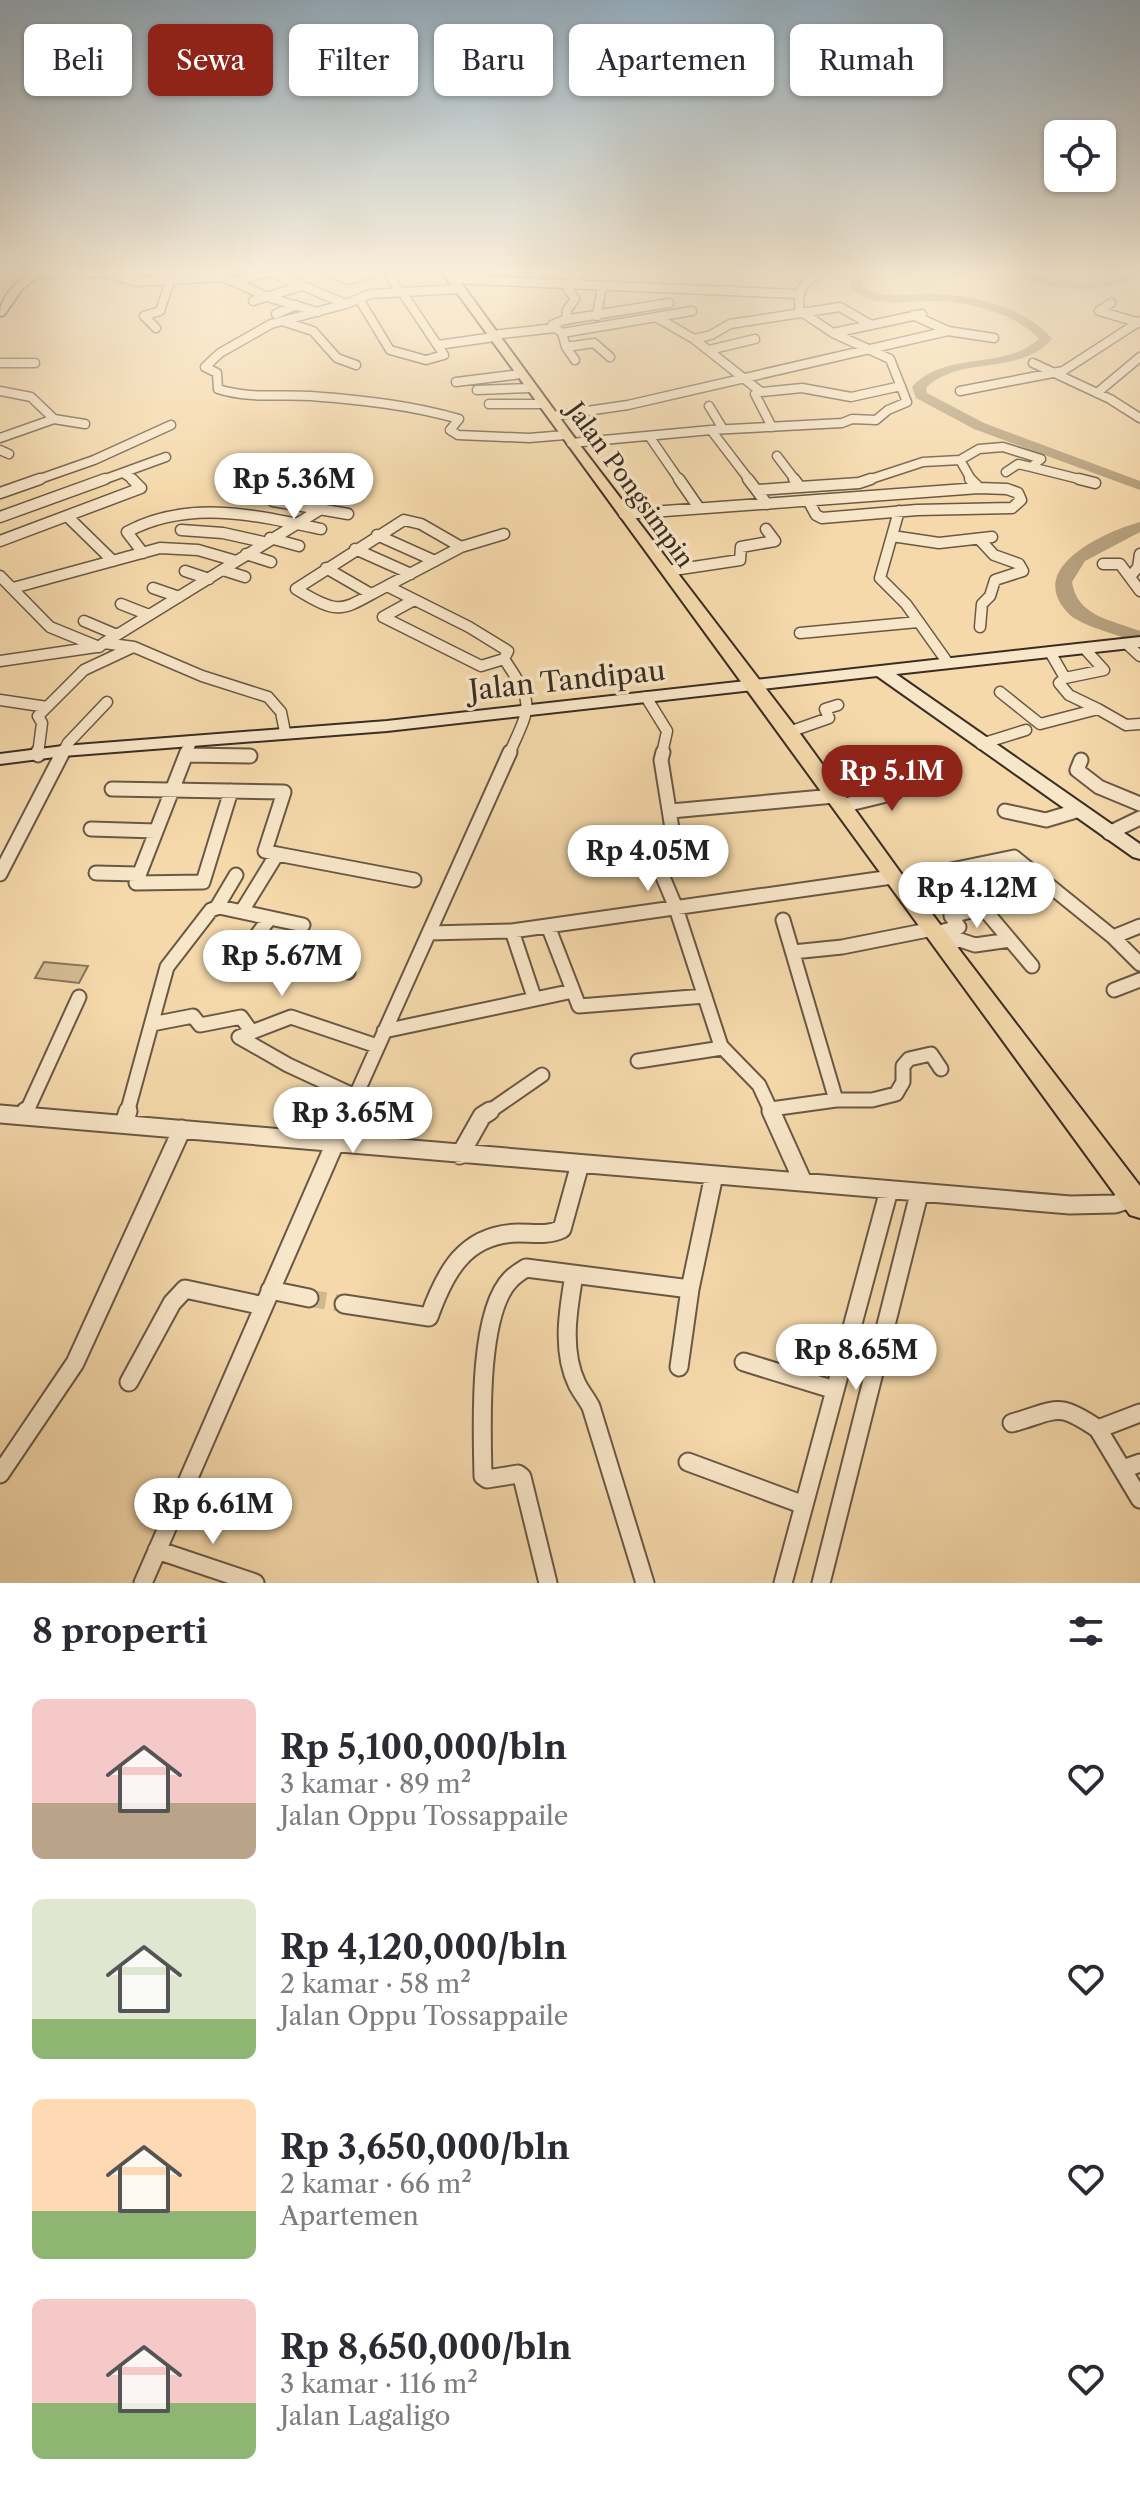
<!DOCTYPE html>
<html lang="id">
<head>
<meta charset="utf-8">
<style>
	:root { --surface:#fff; --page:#f7f7f7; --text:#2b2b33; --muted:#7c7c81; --accent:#8f2418 }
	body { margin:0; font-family:"Libre Caslon Text",serif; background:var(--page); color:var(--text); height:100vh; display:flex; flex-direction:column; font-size:30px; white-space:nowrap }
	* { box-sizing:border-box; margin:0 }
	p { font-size:26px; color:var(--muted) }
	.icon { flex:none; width:44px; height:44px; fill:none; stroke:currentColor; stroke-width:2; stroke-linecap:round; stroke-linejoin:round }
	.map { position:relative; height:1583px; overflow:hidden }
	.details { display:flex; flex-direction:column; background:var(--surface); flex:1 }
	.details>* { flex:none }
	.banner { position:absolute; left:24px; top:24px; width:1092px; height:72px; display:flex; gap:16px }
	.fabs { position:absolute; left:1044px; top:120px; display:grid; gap:16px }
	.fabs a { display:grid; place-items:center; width:72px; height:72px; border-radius:12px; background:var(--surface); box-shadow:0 2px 6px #0004; font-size:40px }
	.price { position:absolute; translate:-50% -68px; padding:0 18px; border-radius:28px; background:#fff; color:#222; font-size:26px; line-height:52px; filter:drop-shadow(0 2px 4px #0008) }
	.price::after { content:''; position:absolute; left:50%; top:48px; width:24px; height:18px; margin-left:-12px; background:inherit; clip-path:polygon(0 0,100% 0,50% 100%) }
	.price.active { background:var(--accent); color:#fff }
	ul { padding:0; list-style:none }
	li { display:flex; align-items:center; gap:24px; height:200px; padding:0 32px }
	li span { display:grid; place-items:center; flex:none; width:224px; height:160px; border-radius:12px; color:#555 }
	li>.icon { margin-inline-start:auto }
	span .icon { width:96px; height:96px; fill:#fffc; stroke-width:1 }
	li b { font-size:34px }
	h2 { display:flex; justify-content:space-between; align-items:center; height:96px; padding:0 32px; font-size:34px }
	.chip { padding:0 28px; border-radius:12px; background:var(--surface); box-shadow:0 2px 6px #0004; font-size:28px; line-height:72px }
	.chip.active { background:var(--accent); color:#fff }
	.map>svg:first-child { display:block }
	.green { fill:#d5bc94; stroke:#88745c; stroke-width:2 }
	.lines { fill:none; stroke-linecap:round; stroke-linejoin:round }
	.river { fill:#b59f7d; fill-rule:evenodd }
	.street-tunnel { stroke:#d0b790; stroke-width:17; stroke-dasharray:17 9; stroke-linecap:butt }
	.street-far3-casing { stroke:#695846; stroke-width:11 }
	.street-far2-casing { stroke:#695846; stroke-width:13 }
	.street-far1-casing { stroke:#695846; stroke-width:17 }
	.street-casing { stroke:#695846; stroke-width:21 }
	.secondary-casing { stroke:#3a2d24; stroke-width:4 }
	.primary-casing { stroke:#3a2d24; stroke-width:4 }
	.street-far3 { stroke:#f8e6c8; stroke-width:8 }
	.street-far2 { stroke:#f8e6c8; stroke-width:10 }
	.street-far1 { stroke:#f8e6c8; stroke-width:13 }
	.street { stroke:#f8e6c8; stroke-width:17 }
	.secondary { fill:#f8e6c8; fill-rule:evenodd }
	.primary { fill:#f5d9ab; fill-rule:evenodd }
	.labels { text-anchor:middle; stroke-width:7; stroke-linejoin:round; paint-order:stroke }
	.far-street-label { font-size:24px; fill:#3a2d24; stroke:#f8e6c8 }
	.street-label { font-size:28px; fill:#3a2d24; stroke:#f8e6c8 }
</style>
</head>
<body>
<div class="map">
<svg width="1140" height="1583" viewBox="0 0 1140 1583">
	<rect width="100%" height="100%" fill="#f5d9ab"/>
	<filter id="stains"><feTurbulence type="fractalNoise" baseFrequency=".0025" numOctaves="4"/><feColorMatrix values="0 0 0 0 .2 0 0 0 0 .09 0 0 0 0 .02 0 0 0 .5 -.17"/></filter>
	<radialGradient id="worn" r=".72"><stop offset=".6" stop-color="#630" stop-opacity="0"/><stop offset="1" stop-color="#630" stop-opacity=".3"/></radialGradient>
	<path class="green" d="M44,962L88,966L79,983L35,978Z"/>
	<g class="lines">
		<path class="river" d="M859,272H872L863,280V287C887,301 910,292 937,294C974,295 1029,309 1052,339C1018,377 960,354 926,388L927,393L984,423L1140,481V490L974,429L916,398L912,387C944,350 1003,371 1039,339C1018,314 967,301 935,301C906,300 875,310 851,288V279Z
			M1010,272C1037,272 1063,282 1091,282C1109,282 1123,272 1140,272V275C1107,296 1043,292 1010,272Z
			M1140,522V532L1085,561L1072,582C1077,616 1111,620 1140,631V642C1125,638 1080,625 1070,615C1022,569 1104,532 1140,522Z"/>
		<path class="street-tunnel" d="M309,1298L344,1304"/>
		<g class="street-far3-casing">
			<path id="street-far3" d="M269,272L346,304
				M328,272L349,280L375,272
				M388,272L399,292
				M37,273H106L136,282L221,277L235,282L268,272
				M452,279L797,294
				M235,282L267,297L318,312
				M459,289L370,294L346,304L271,324L220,353L205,367L217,373L218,389C249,399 279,394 311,396C362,400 410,405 459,419L450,430L458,435L529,438L565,435
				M359,299L390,350L426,360L444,355L402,292
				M253,301L302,286
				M669,303L564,320L552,325L562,333L692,311
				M1111,303L1099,311L1140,323
				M276,314L296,305
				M913,315L948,331
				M597,316L601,291
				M656,317L694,339
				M566,320L567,310L575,299L568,289L574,284L578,272
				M285,322L313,331L337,358L356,365
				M871,325L922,314
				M156,328L144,316L160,311L172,275
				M562,333L566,347L594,343L610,357
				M492,335L555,328
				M438,345L494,337
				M566,347L575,360
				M709,350L755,339
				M0,363H35
				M1033,363L1110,399L1140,418
				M456,382L521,374
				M477,390L531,388
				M0,391L31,397L54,419L0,438
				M960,391L1063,371L1140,321
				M761,392L802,388L851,397L901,386
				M1097,393L1140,357
				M489,404H543
				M709,406L723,429
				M553,416L628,405L948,331L994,338
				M54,419L85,424
				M772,427L755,394L761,392L694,339L711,335L730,324L840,307L871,325L833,333
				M711,430L750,481
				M649,436L680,481
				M571,443L711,430L842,423L852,419L876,420L888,410L907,402L890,359L833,333L800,311C796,290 804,281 822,272
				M0,450L9,454
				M777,456L796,481
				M960,460L972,481
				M1006,472L1018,464L1031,467
				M123,473L135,481
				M34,481L94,460L171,425
				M100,481L166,457
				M865,481L923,462L960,460L979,449L1003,447L1041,459L1031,467L1087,481"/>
		</g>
		<g class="street-far2-casing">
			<path id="street-far2" d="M679,479L699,508
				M748,479L767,504
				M794,479L800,487L859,483L871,479
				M970,479L979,488
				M1079,479L1095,483
				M757,490L800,487
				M0,493L40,479
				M273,501L348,514
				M899,511L880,578L906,604L948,663
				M624,514L979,488L1007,489L1018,493L1021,500L1012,508L917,510L822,518L816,515L809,502
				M67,516L113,561
				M0,517L105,479
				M181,530L223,533L263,542
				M504,534L461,547L387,586L469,627L508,651L504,659C535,705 531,705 509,754
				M377,535L435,561
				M892,536L939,543L992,537
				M270,538L299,546
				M980,540L994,555L1019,564L1023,571L995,580L990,596L982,604L980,627
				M0,541L141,488L132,479
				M355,549L411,574
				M143,553L127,532C188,499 256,515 321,529
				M246,554L271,562
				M1103,564H1120L1140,591
				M326,568L371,594
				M223,570L245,577
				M185,571L209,579
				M667,571L740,560L741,547L775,541L766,529
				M0,576L50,627L99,647L104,643L134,647L202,676L268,697L281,712L285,732
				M1130,577L1138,567L1140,554
				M387,586C342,609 343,618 296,589L404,520L421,524L461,547
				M13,588L160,548L198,550L236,561
				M153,588L179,597
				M414,600L383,617L481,666L504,659
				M121,604L149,615
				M84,621L117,635
				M800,633L918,622
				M104,643L321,509
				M1127,644L1140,656
				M1050,652L1065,678L1059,683L1069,695L1098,709
				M0,661L96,647
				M1065,678L1104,670L1085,649
				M1000,692L1040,724L1098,709L1126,725L1140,724
				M646,697L667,731L662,754
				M0,700L47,707
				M789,732L829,718L825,709L838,705
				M981,744L1026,730
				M38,754L42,723L38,716L84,670L131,648
				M62,754L68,743L107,702
				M186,754L191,742"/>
		</g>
		<g class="street-far1-casing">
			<path id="street-far1" d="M187,752L136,883L203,882L231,791
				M663,752L661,760L674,841L655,858L676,908L721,1046L759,1085L772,1113
				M38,755V752
				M186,755L250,756
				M1081,760L1077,770L1099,787L1140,804
				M112,789L284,792L265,851L277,854
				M841,806L895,793L894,782
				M671,811L834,796
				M1005,811L1046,820L1076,811
				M91,829L156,831
				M1109,833L1140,818
				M96,873L139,874
				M0,874L63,752
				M217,907L236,875
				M242,911L277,854L414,880
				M270,918L249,945L301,956L348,972
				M548,926L579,1006L705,996
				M429,933L512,931
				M936,933L959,927L951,916L983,908
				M1113,937L1140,964
				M945,944L960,940L975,945L1010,940
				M793,952L842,947L933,929
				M1032,966L951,870L1014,857L1113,937L1140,926
				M1114,990L1140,980
				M534,997L512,931L892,877
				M152,1024L193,1016L200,1025L241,1017L251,1031
				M384,1031L573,991
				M638,1061L722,1048
				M355,1096L288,1065L239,1037L291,1017L377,1046
				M836,1100H872L896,1094L903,1082V1066L909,1059L931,1054L941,1069
				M771,1109L836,1100L783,920
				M26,1113L79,997
				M127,1113L167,967L211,910L219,907L303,925
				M348,1113L510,752
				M487,1113L542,1075"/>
		</g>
		<g class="street-casing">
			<path id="street" d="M771,1111L803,1182
				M0,1114L1070,1205L1115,1204L1140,1196
				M24,1116L26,1111
				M124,1124L128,1111
				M460,1155L482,1116L490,1111
				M574,1275C568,1310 561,1351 577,1384C581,1392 587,1399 591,1407L645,1583
				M270,1290L309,1298
				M344,1304L429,1317C445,1272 465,1234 518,1233C534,1233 547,1236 562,1229L580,1164
				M744,1362L835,1390
				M679,1367L690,1289L714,1175
				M129,1382L172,1303L185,1289L264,1306
				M1140,1413L1098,1429L1140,1499
				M1012,1423C1058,1410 1057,1401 1098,1429
				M688,1462L804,1505
				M1123,1469L1140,1463
				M0,1474L75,1363L182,1129
				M157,1550L255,1583
				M143,1583L349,1111
				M548,1583L522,1477L518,1474L487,1479L483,1476C482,1429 477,1313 511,1279C515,1275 521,1271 526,1268L690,1289
				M783,1583L889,1190
				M821,1583L919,1194"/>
		</g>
		<g class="secondary-casing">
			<path id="secondary" d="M32,272H44L22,289L4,315L0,316C0,296 16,283 32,272Z
				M1140,637V647L896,674L1140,844V859L1133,857L877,676L387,731L63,756L0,764V754L63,746L387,721Z"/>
		</g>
		<g class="primary-casing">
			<path id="primary" d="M442,272H453L576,440L796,728L900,872L1140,1186V1218L1130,1215Z"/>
		</g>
		<use href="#street-far3" class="street-far3"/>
		<use href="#street-far2" class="street-far2"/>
		<use href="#street-far1" class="street-far1"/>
		<use href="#street" class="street"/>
		<use href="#secondary" class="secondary"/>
		<use href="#primary" class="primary"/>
	</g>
	<linearGradient id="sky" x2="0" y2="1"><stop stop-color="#93acbd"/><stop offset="0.55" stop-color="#faeed9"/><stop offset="1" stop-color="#faeed9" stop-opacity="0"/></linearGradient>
	<rect width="1140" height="494" fill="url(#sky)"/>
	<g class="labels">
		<g class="far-street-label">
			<text transform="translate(630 485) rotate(54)" y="8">Jalan Pongsimpin</text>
		</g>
		<g class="street-label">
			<text transform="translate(567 680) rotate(-6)" y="10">Jalan Tandipau</text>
		</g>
	</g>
	<rect width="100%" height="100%" filter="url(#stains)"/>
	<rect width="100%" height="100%" fill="url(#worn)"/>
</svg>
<div class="fabs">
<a><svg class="icon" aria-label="locate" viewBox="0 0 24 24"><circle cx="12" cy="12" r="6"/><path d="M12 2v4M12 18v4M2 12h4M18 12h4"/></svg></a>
</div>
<b class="price" style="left:294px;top:521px">Rp 5.36M</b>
<b class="price active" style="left:892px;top:813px">Rp 5.1M</b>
<b class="price" style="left:648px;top:893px">Rp 4.05M</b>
<b class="price" style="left:977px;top:930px">Rp 4.12M</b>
<b class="price" style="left:282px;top:998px">Rp 5.67M</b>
<b class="price" style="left:353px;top:1155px">Rp 3.65M</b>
<b class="price" style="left:856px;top:1392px">Rp 8.65M</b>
<b class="price" style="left:213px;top:1546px">Rp 6.61M</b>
<div class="banner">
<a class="chip">Beli</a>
<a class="chip active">Sewa</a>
<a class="chip">Filter</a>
<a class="chip">Baru</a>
<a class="chip">Apartemen</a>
<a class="chip">Rumah</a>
</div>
</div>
<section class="details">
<h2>8 properti<svg class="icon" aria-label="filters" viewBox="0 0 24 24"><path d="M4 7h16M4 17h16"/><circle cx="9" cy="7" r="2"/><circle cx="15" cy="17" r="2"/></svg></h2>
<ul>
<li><span style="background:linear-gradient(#f6c9c9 65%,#b9a48a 0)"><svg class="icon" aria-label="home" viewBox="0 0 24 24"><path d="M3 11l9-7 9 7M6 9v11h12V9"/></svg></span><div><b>Rp 5,100,000/bln</b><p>3 kamar · 89 m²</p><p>Jalan Oppu Tossappaile</p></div><svg class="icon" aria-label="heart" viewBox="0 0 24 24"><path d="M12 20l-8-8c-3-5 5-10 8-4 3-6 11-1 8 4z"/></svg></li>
<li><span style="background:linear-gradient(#dfe7d0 75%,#8fb573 0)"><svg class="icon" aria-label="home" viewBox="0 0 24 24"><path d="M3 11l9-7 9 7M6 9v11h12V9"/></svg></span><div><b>Rp 4,120,000/bln</b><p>2 kamar · 58 m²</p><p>Jalan Oppu Tossappaile</p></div><svg class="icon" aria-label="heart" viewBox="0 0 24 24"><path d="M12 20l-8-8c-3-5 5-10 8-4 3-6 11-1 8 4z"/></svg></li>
<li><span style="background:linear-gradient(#ffd9b3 70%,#8fb573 0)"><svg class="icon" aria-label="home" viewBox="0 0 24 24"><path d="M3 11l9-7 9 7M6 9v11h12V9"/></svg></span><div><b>Rp 3,650,000/bln</b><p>2 kamar · 66 m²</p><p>Apartemen</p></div><svg class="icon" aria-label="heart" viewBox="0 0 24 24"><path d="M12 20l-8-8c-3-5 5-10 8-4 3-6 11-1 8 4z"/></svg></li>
<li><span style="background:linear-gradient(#f6c9c9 65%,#8fb573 0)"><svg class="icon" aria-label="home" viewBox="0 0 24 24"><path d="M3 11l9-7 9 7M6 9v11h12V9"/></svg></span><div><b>Rp 8,650,000/bln</b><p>3 kamar · 116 m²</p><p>Jalan Lagaligo</p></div><svg class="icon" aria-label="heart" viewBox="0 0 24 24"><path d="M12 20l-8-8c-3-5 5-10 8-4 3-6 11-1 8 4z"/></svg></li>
</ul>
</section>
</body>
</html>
